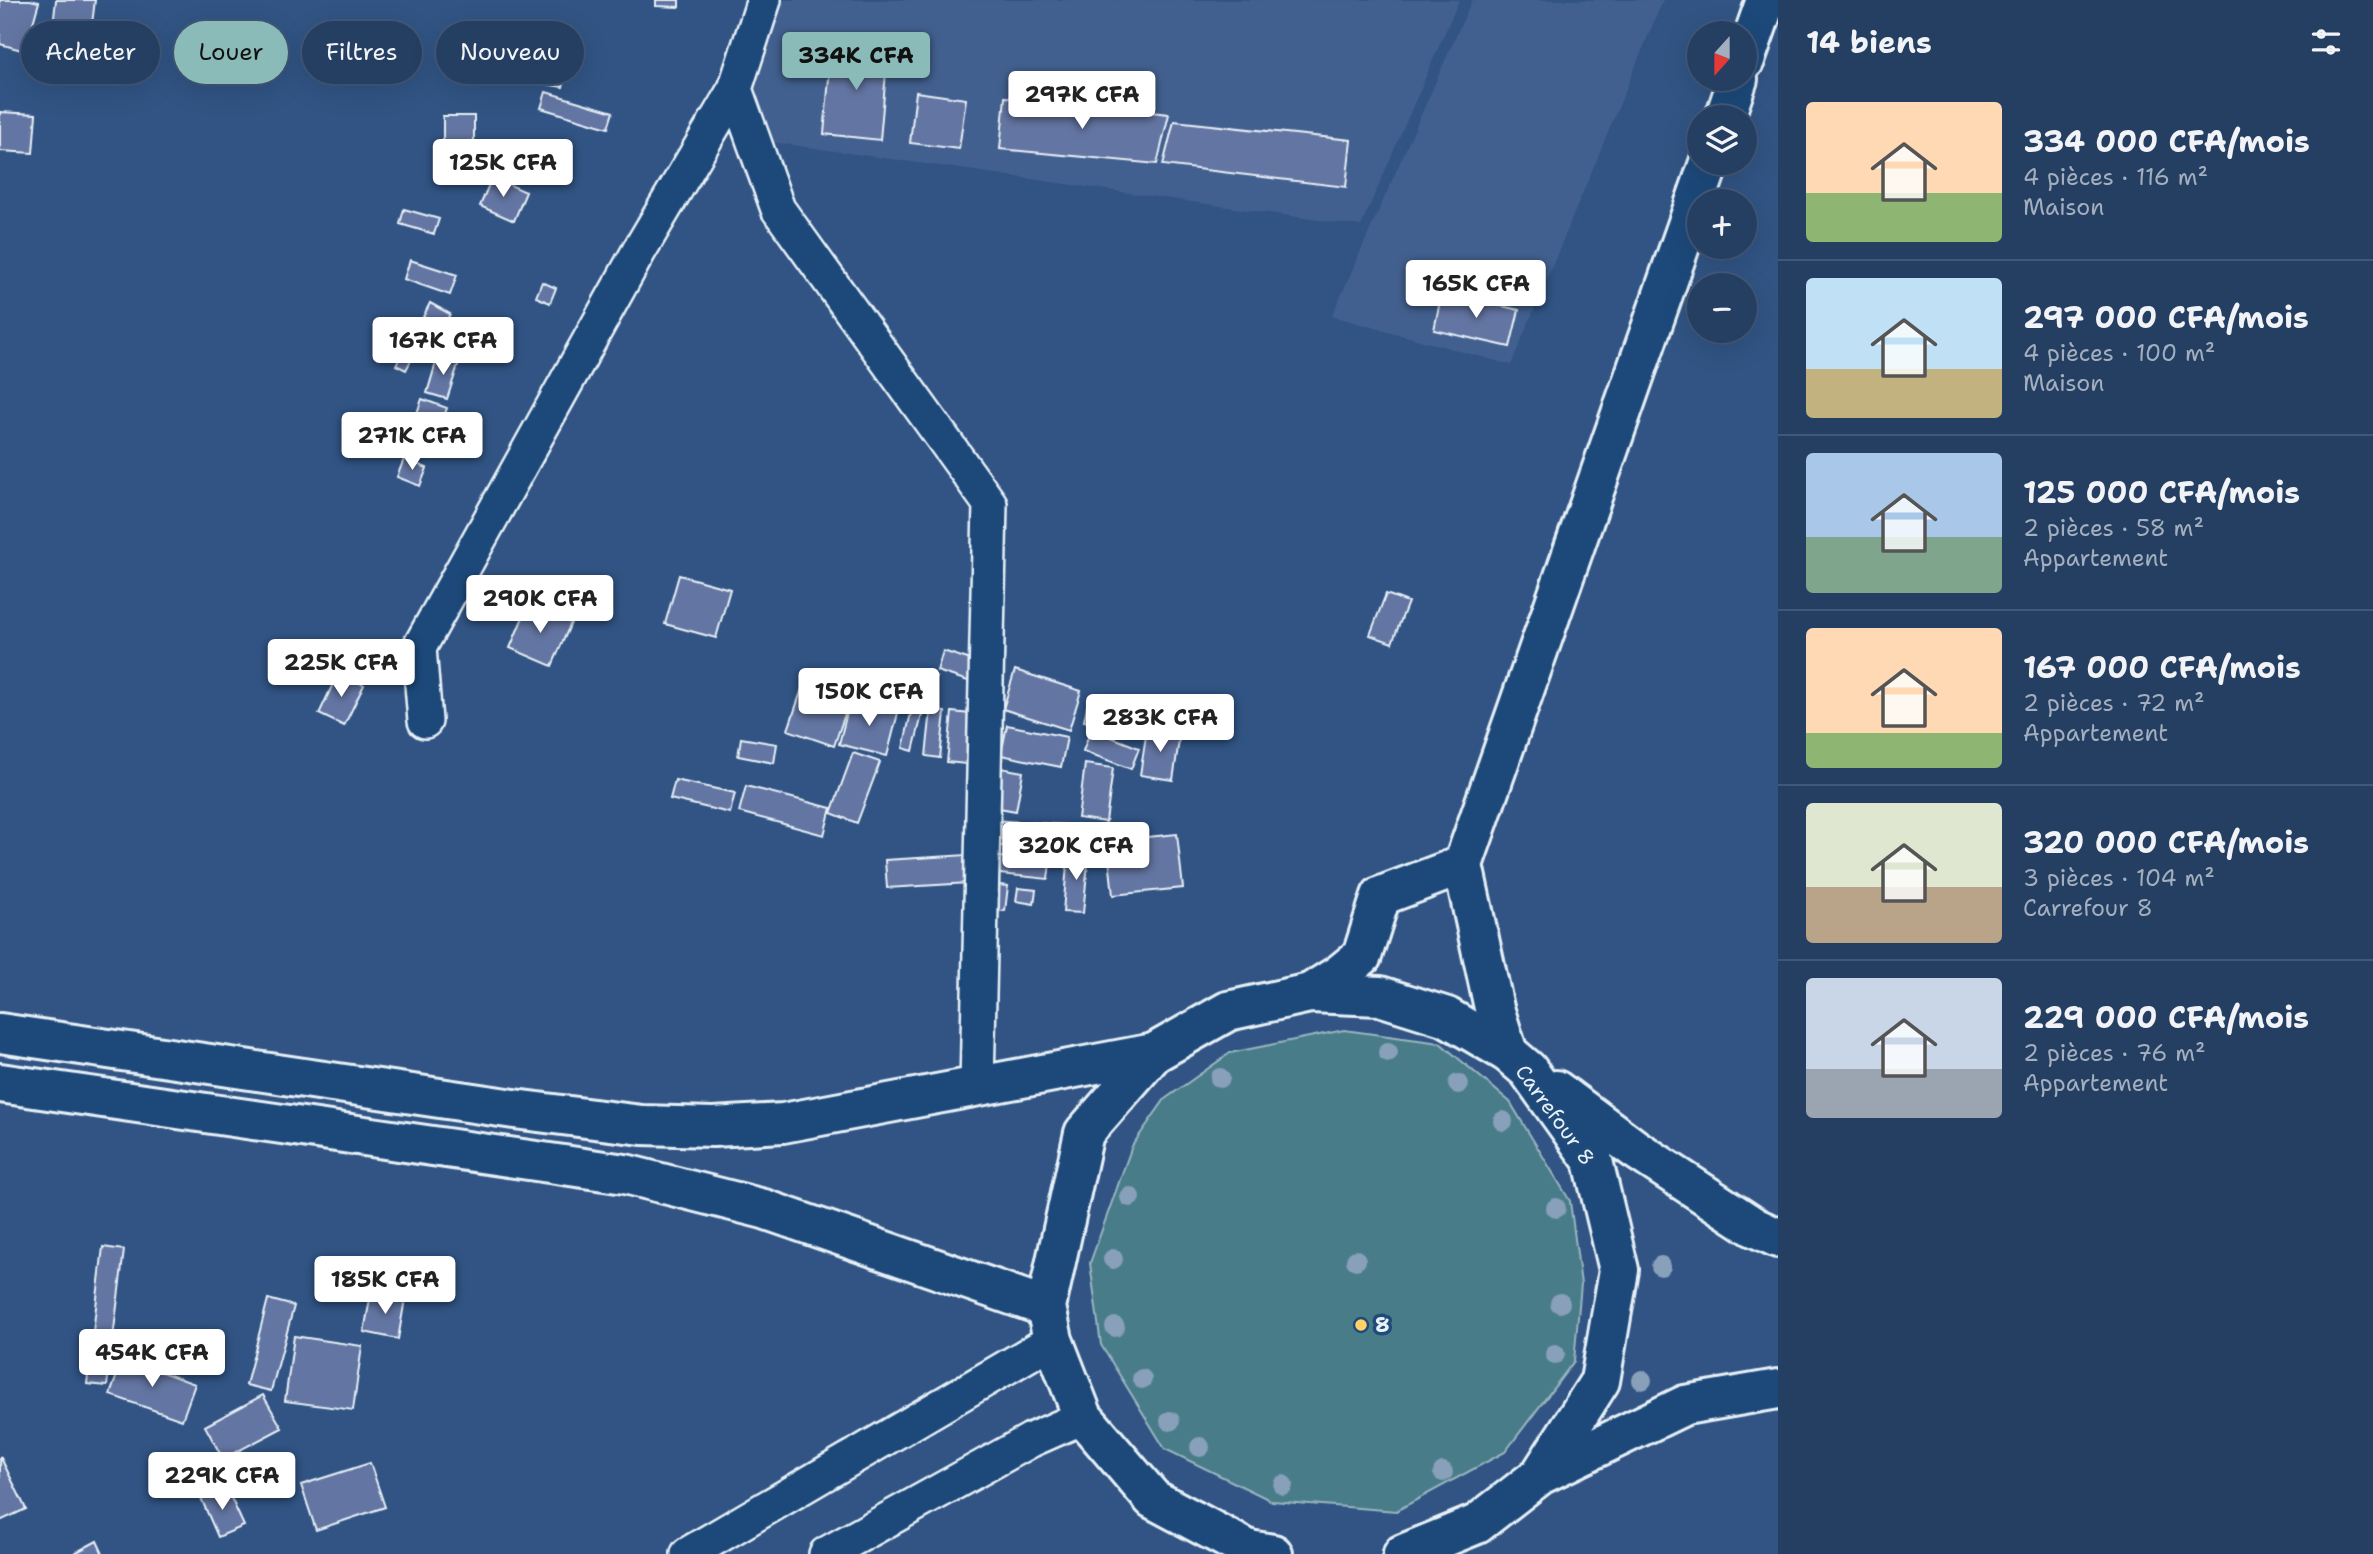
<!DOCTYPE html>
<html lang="fr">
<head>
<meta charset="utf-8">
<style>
	:root { --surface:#253f63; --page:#314a6c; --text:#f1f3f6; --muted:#a3afbe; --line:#425878; --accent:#8bbbb9 }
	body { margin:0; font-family:"Shantell Sans",sans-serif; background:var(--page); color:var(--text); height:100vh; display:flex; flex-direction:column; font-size:26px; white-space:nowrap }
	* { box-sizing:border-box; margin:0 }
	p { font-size:23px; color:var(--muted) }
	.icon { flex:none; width:38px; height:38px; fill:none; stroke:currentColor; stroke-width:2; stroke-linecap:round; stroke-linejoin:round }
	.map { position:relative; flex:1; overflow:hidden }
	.side { display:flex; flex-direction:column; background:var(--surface); width:595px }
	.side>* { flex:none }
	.banner { position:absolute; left:21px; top:21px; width:665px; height:63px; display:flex; gap:14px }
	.needle { width:46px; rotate:201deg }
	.fabs { position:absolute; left:1687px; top:21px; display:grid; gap:14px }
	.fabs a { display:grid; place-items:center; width:70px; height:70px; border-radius:50%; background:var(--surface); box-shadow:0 7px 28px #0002,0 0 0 2px var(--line); font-size:35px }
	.price { position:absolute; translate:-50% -60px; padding:0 16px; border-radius:7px; background:#fff; color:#222; font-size:23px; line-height:46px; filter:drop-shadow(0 2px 4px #0008) }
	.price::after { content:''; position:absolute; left:50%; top:42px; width:21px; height:16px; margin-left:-10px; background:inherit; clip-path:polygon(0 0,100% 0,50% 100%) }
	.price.on { background:var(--accent); color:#111 }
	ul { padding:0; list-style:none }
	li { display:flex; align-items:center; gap:21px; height:175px; padding:0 28px }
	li+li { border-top:2px solid var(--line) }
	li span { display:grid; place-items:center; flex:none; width:196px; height:140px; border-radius:7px; color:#555 }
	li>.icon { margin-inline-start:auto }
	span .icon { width:84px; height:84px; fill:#fffc; stroke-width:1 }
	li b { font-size:30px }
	h2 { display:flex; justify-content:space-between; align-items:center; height:84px; padding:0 28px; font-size:30px }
	.pill { padding:0 24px; border-radius:32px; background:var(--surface); box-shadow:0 7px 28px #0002,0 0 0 2px var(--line); font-size:24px; line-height:63px }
	.pill.on { background:var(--accent); color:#111 }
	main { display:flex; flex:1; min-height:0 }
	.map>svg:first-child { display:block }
	.built { fill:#43618f }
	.green { fill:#4a7c89; stroke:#99b6c0; stroke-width:2 }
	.building { fill:#6374a2; stroke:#e8f1f8; stroke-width:2 }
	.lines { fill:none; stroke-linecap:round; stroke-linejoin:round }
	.street-casing { stroke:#e8f1f8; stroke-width:38 }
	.secondary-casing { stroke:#e8f1f8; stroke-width:44 }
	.primary-casing { stroke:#e8f1f8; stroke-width:44 }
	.street { stroke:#1f4a7a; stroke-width:33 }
	.secondary { stroke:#1f4a7a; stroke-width:38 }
	.primary { stroke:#1f4a7a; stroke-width:38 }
	.tree { fill:#88a0ba }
	.poi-dot { fill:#ffd166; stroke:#1f4a7a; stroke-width:2.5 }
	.labels { text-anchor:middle; stroke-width:7; stroke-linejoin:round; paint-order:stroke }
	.street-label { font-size:21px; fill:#e8f1f8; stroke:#1f4a7a }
	.poi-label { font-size:21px; font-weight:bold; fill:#e8f1f8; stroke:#1f4a7a; text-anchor:start }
</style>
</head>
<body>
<main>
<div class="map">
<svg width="1778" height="1554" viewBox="0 0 1778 1554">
	<rect width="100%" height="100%" fill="#315484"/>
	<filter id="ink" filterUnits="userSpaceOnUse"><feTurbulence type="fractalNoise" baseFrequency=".0143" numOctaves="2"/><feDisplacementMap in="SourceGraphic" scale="14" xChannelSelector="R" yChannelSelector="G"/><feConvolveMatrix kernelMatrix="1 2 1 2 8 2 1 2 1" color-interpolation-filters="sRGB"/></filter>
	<g filter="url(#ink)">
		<path class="built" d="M775,0H1459L1361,226L743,138Z
			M1472,0H1663L1511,365L1332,316Z"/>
		<path class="green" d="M1344,1030L1440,1043L1510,1102L1570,1201L1581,1284L1574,1361L1505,1452L1396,1511L1272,1501L1165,1449L1101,1345L1090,1263L1132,1146L1165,1099L1230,1053Z"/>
		<path class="building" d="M0,0H30L39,2L25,51L0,44Z
			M56,0H95L89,48L51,43Z
			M656,0H679V7L656,6Z
			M832,45L888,50L880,140L824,134Z
			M371,47H395L396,80H372Z
			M550,65L567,70L563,87L546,84Z
			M546,92L613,112L608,128L541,108Z
			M916,92L966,99L959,149L910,143Z
			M1005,97L1169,114L1157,164L1000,149Z
			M0,112L36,114L33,153L0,151Z
			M443,116H474V161H443Z
			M1174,121L1351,140L1346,187L1163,165Z
			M492,177L526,192L514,221L480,206Z
			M404,209L439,219L434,234L400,224Z
			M410,260L457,275L450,295L404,279Z
			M542,282L556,288L550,303L536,297Z
			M1442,292L1519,310L1510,347L1434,330Z
			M430,303L450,314L443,327L423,317Z
			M413,333L423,338L406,370L396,365Z
			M438,356L459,362L447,399L427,393Z
			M422,399L447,408L432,449L407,441Z
			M404,459L427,468L420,486L397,477Z
			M679,575L730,589L716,638L665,624Z
			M1386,594L1408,602L1392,643L1370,635Z
			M528,605L571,623L552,666L510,648Z
			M943,651L980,663L974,683L937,671Z
			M920,670L936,677L926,702L910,696Z
			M1015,670L1081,691L1069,730L1003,709Z
			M338,673L364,685L344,726L319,714Z
			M804,683L850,699L834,746L788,730Z
			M850,701L898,713L887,756L839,744Z
			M1088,702L1122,710L1118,729L1084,721Z
			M913,704L924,707L913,751L903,748Z
			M931,710L945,712L940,758L926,756Z
			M952,712L970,714L966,764L947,762Z
			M1007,725L1067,737L1061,767L1001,755Z
			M1091,729L1139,748L1131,769L1083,751Z
			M1147,729L1180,734L1173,780L1140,775Z
			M741,738L777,744L774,763L738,756Z
			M853,753L880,762L857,823L831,813Z
			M1085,764L1113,768L1106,822L1078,818Z
			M995,767L1023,772L1016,811L988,806Z
			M675,780L735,793L730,813L670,799Z
			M746,786L831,808L824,835L739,812Z
			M992,820L1065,825L1063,851L990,845Z
			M1177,834L1183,888L1113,895L1107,841Z
			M1068,852L1089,853L1083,913L1063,912Z
			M967,855L969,883L887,888L885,860Z
			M992,856L1050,863L1048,879L991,873Z
			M988,884L1008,886L1005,911L986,910Z
			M1018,888L1036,890L1034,904L1016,901Z
			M103,1247L124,1250L107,1386L87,1384Z
			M371,1293L405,1299L398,1339L364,1332Z
			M268,1299L294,1306L271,1391L246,1385Z
			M294,1336L362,1346L353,1410L285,1401Z
			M123,1358L195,1384L182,1420L110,1395Z
			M263,1395L282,1428L223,1459L205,1426Z
			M0,1456L26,1509L0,1521Z
			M370,1463L385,1507L316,1530L301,1485Z
			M226,1487L244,1526L218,1537L201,1498Z
			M97,1541L103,1554H73Z"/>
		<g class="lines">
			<g class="street-casing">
				<path id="street" d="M764,0L735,89L778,209L990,504L977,1085
					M425,721L419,648L639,251L735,89
					M688,1554L1053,1340
					M826,1554L1031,1440L1083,1417"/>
			</g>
			<g class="secondary-casing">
				<path id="secondary" d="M1745,60L1766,0
					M1725,117L1738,79
					M1310,993L1340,974L1362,956L1381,896L1463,865
					M1508,1053L1494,1008L1463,865L1709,163"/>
			</g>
			<g class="primary-casing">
				<path id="primary" d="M0,1033L514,1109L642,1125L713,1127L783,1123L1154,1053
					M0,1083L625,1174L764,1209L1046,1307
					M1556,1090L1635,1149L1754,1227L1778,1238
					M1540,1475L1685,1405L1778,1389
					M1273,1554L1249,1550L1153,1499L1083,1417L1053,1340L1046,1307L1084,1133L1154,1053L1228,1011L1310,993L1380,996L1447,1017L1508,1053L1528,1070L1593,1161L1619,1270L1600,1381L1540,1475L1477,1524L1403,1554"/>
			</g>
			<use href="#street" class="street"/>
			<use href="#secondary" class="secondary"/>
			<use href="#primary" class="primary"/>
		</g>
		<g class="tree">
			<circle cx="1388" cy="1052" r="10"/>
			<circle cx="1220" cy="1078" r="10"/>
			<circle cx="1458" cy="1084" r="10"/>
			<circle cx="1503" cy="1121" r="10"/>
			<circle cx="1130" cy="1197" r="10"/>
			<circle cx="1556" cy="1208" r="10"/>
			<circle cx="1113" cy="1259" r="10"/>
			<circle cx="1356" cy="1260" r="10"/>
			<circle cx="1661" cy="1266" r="10"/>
			<circle cx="1560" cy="1303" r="10"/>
			<circle cx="1115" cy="1327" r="10"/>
			<circle cx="1555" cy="1354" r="10"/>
			<circle cx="1142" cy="1379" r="10"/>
			<circle cx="1642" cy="1380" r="10"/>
			<circle cx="1170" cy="1421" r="10"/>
			<circle cx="1200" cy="1447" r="10"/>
			<circle cx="1443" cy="1472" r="10"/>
			<circle cx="1283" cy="1485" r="10"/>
		</g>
	</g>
	<circle class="poi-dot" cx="1361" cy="1325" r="7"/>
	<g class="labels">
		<g class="street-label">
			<text transform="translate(1555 1115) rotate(54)" y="7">Carrefour 8</text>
		</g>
		<g class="poi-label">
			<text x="1375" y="1332">8</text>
		</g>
	</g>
</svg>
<div class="fabs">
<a><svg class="needle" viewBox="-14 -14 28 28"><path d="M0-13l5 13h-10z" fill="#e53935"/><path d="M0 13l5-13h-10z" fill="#a3afbe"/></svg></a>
<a><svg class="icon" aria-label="layers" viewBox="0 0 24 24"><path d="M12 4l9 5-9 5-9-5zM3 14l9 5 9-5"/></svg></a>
<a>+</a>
<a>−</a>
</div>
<b class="price on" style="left:856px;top:92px">334K CFA</b>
<b class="price" style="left:1082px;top:131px">297K CFA</b>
<b class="price" style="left:503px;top:199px">125K CFA</b>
<b class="price" style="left:1476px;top:320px">165K CFA</b>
<b class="price" style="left:443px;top:377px">167K CFA</b>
<b class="price" style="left:412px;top:472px">271K CFA</b>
<b class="price" style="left:540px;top:635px">290K CFA</b>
<b class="price" style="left:341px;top:699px">225K CFA</b>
<b class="price" style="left:869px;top:728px">150K CFA</b>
<b class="price" style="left:1160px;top:754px">283K CFA</b>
<b class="price" style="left:1076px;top:882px">320K CFA</b>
<b class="price" style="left:385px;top:1316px">185K CFA</b>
<b class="price" style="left:152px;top:1389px">454K CFA</b>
<b class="price" style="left:222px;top:1512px">229K CFA</b>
<div class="banner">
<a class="pill">Acheter</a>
<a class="pill on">Louer</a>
<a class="pill">Filtres</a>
<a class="pill">Nouveau</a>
</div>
</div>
<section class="side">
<h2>14 biens<svg class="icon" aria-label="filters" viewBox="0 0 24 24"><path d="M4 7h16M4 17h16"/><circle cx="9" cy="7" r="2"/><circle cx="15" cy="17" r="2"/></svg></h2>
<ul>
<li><span style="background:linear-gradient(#ffd9b3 65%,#8fb573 0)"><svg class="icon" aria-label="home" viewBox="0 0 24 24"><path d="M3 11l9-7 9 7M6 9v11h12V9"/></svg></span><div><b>334 000 CFA/mois</b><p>4 pièces · 116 m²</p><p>Maison</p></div></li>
<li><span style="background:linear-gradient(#bfe0f5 65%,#c2b280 0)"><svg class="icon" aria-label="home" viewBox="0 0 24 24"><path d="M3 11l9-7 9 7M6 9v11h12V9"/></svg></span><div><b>297 000 CFA/mois</b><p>4 pièces · 100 m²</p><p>Maison</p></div></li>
<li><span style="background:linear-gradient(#a9c7e8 60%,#7fa58c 0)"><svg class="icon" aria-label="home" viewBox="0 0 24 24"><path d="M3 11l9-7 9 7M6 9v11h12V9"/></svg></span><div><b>125 000 CFA/mois</b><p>2 pièces · 58 m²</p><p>Appartement</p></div></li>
<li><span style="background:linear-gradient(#ffd9b3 75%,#8fb573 0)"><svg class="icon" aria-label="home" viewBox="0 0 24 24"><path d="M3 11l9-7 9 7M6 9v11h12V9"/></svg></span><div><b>167 000 CFA/mois</b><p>2 pièces · 72 m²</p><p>Appartement</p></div></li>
<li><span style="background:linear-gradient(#dfe7d0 60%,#b9a48a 0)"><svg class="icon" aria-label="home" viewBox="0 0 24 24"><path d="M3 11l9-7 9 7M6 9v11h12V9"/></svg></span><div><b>320 000 CFA/mois</b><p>3 pièces · 104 m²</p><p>Carrefour 8</p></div></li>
<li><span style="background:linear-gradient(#c9d6e8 65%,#9aa5b1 0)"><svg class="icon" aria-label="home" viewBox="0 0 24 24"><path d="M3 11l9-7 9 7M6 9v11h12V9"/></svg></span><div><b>229 000 CFA/mois</b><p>2 pièces · 76 m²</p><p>Appartement</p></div></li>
</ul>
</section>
</main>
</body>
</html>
